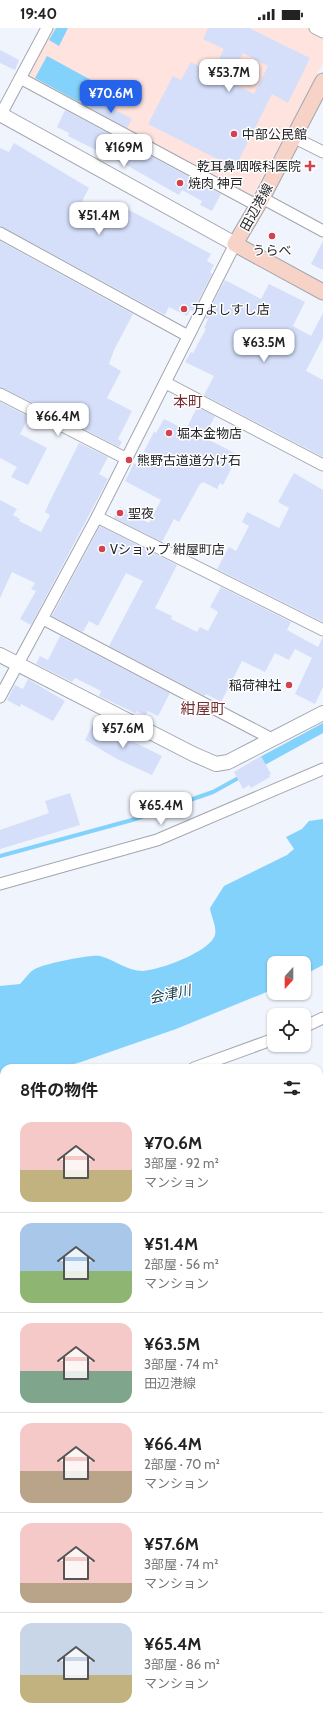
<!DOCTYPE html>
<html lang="ja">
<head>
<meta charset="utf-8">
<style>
	:root { --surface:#fff; --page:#f2f2f2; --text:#222; --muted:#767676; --line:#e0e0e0; --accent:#2563eb }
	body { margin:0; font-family:Cabin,"Noto Sans JP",sans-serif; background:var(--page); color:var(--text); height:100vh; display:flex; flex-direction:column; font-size:15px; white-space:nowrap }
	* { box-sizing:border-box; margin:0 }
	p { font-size:13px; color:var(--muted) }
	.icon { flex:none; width:22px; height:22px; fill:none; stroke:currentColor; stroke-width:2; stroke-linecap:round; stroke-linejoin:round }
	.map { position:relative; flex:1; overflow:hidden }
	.sheet { position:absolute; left:0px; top:1036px; width:323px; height:656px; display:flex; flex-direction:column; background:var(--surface); border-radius:12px 12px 0 0; box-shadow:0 1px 3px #0004 }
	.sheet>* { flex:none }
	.needle { width:26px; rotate:201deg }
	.fabs { position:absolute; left:267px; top:928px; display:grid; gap:8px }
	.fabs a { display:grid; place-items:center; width:44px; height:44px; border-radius:8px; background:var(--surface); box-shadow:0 1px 3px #0004; font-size:20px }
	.price { position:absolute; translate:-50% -34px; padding:0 9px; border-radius:8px; background:#fff; color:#222; font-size:13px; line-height:26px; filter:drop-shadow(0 1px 2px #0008) }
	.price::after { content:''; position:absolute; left:50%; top:24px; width:12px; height:9px; margin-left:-6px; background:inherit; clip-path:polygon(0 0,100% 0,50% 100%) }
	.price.selected { background:var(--accent); color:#fff }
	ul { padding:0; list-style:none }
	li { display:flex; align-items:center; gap:12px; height:100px; padding:0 20px }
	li+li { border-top:1px solid var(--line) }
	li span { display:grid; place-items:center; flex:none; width:112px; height:80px; border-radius:12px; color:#555 }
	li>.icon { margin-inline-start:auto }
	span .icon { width:48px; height:48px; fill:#fffc; stroke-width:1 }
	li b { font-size:17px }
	h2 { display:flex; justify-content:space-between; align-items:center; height:48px; padding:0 20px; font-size:17px }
	.status { display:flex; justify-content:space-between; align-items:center; height:28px; padding:0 20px; background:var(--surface); direction:ltr }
	.status svg { height:11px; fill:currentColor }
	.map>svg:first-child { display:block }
	.education { fill:#fee3df }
	.water { fill:#82d2fb }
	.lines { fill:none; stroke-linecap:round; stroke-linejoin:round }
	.stream { stroke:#82d2fb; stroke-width:4 }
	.building { fill:#d5dffa; fill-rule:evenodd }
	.service-casing { stroke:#a3a6af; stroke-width:8 }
	.minor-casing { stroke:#a3a6af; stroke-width:13 }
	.tertiary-casing { stroke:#a3a6af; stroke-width:16 }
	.secondary-casing { stroke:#a3a6af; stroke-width:17 }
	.service { stroke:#fff; stroke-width:5.5 }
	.minor { stroke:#fff; stroke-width:11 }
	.tertiary { stroke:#fff; stroke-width:14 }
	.secondary { stroke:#f6d2c7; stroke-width:15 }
	.rail-casing { stroke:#707278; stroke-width:4.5 }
	.rail { stroke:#fff; stroke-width:3; stroke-dasharray:9; stroke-linecap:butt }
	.poi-dot { fill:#d3434d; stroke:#fff; stroke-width:1.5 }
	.labels { text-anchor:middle; stroke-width:3; stroke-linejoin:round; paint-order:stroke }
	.poi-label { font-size:13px; fill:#232427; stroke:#fff; text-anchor:start }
	.street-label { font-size:13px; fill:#232427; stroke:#fff }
	.water-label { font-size:14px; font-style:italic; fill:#113647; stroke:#fff }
	.quarter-label { font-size:15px; fill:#762f31; stroke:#fff }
</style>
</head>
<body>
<div class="status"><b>19:40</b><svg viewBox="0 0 49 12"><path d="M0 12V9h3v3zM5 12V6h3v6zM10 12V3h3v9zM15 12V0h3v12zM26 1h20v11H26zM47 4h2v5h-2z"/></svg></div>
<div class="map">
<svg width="323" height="1692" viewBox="0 0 323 1692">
	<rect width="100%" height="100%" fill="#f0f4fd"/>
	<path class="education" d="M54,0H309L323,7V35L251,170L28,48Z"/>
	<path class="water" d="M56,0H68L59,18L49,12Z
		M47,28L91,52L79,74L35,50Z
		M323,695V705L263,738L260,729Z
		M323,791V937L304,947V935H274V961L176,1001L81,1034L60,1040H4V1269L0,1271V958L20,956C24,952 29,944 35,941C43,936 91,926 100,928C115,932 127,943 143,943C159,942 210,924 215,907C217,898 211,889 210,880L224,858L287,827L294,821L286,809L302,801L309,793Z"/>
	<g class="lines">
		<path class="stream" d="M0,828L132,792L213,764L242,748"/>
	</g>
	<path class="building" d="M208,0H249L310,30L288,75L272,66L235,140L148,96L173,48L181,52L191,34L212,45L224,21L203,11ZM243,25L268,38L254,66L229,53Z
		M0,22L19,32L15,42L0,35Z
		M94,71L132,91L127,100L90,80Z
		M65,82L221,166L212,183L200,177L202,173L182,162L179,167L128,138L68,108L69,105L57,99Z
		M14,115L89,160L82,173L113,190L120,177L211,226L207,233L214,237L210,244L212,246L193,283L190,282L187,288L169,279L165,287L0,198V120L9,124Z
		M0,213L133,286L114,322L109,336L121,343L107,370L132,383L118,411L122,414L119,419L70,394L74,388L48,375L45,381L0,359Z
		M323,213V242L311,236Z
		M225,252L261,271L269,256L305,274L293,298L311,308L323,285V310L306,343L323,352V429L204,367L214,348L185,334L191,324L193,325L206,301L204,300L208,291L205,290Z
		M0,374L29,389L20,406L47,420L28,457L11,449L17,439L0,430Z
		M197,379L215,388L204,409L238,427L223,457L220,455L217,461L203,454L200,456L179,494L174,491L162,514L114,490L120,479L149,495L161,472L125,453L134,435L137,437L154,404L156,405L164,391L186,402Z
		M79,415L108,429L99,446L108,451L31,597L20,591L36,563L31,561L35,555L12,544L0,570V472L17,481L13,487L20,491L19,493L41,504L50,487L45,484L50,473Z
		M294,445L323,462V594L217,541L229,519L236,523L249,498L242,494L247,484L279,500L289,480L278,474Z
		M100,498L177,537L155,580L172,588L171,591L197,604L200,599L208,603L218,584L210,579L221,559L291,594L287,602L318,619L323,609V659L315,676L295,666L312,630L295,621L289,632L275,625L265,644L242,633L221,674L206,666L205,668L109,618L143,553L126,545L98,598L89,593L83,604L52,588Z
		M60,608L170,665L158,688L148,683L145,687L136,683L135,685L99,668L101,663L75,650L72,654L36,636L40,628L48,632Z
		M28,651L65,673L53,693L21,676L20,679L7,672L15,657L23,661Z
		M94,694L162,728L152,747L117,731L85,712Z
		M261,728L271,746L269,747L270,749L251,760L249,757L243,761L234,744Z
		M70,765L80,797L0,821V802L49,785L45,773Z"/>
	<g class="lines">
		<g class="service-casing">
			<path id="service" d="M319,1315H323
				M319,1449H323"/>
		</g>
		<g class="minor-casing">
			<path id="minor" d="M315,0L323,4
				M20,50L258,178
				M0,88L47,0
				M293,109L323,124
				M262,170L323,203
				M0,205L188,308
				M166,355L323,437
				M0,366L127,431
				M97,489L323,602
				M43,591L272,711
				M0,669L97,489L235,216
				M0,856L157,812L323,741
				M304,999L323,990
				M194,1040L274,1011
				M0,1101H4
				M319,1211H323
				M0,1317L4,1314
				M86,1688L87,1692"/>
		</g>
		<g class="tertiary-casing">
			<path id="tertiary" d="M0,86L235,216
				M0,627L193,726L216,736L228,734L323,685"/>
		</g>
		<g class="secondary-casing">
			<path id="secondary" d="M323,53L262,170L235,216L323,264"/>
		</g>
		<use href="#service" class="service"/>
		<use href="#minor" class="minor"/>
		<use href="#tertiary" class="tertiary"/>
		<use href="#secondary" class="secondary"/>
		<g class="rail-casing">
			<path id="rail" d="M319,1602L323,1600
				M319,1613L323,1612
				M0,1662H4
				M0,1672H4"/>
		</g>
		<use href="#rail" class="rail"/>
	</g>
	<g class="poi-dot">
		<circle cx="234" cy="106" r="4"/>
		<path d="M308 132h4v4h4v4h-4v4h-4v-4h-4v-4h4z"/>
		<circle cx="180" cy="155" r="4"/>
		<circle cx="272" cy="208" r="4"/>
		<circle cx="184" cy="281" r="4"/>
		<circle cx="169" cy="405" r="4"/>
		<circle cx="129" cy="432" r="4"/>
		<circle cx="120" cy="485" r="4"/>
		<circle cx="102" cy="521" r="4"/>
		<circle cx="289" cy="657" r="4"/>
	</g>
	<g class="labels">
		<g class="poi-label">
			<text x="242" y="111">中部公民館</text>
			<text x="301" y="143" text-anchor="end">乾耳鼻咽喉科医院</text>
			<text x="188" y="160">焼肉 神戸</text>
			<text x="272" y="227" text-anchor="middle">うらべ</text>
			<text x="192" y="286">万よしすし店</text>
			<text x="177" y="410">堀本金物店</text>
			<text x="137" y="437">熊野古道道分け石</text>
			<text x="128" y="490">聖夜</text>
			<text x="110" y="526">Vショップ 紺屋町店</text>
			<text x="281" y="662" text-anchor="end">稲荷神社</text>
		</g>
		<g class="street-label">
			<text transform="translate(256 179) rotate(-61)" y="5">田辺港線</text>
		</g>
		<g class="water-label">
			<text transform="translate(170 966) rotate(-12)" y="5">会津川</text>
		</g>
		<g class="quarter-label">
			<text x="188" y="379">本町</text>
			<text x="203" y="686">紺屋町</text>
		</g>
	</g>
</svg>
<div class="fabs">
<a><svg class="needle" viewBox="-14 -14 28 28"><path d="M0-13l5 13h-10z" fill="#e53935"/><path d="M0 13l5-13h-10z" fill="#767676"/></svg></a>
<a><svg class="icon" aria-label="locate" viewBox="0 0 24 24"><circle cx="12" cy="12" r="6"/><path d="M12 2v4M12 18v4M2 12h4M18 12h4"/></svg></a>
</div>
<b class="price" style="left:229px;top:65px">¥53.7M</b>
<b class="price selected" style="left:111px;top:86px">¥70.6M</b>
<b class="price" style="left:124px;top:140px">¥169M</b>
<b class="price" style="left:99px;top:208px">¥51.4M</b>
<b class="price" style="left:264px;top:335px">¥63.5M</b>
<b class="price" style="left:58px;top:409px">¥66.4M</b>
<b class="price" style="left:123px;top:721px">¥57.6M</b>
<b class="price" style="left:161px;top:798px">¥65.4M</b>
<section class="sheet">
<h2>8件の物件<svg class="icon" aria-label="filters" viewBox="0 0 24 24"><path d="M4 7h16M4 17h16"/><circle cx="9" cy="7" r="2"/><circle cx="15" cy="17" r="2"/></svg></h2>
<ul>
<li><span style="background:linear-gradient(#f6c9c9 60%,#c2b280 0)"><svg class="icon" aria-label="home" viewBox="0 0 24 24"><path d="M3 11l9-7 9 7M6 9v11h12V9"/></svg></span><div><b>¥70.6M</b><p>3部屋 · 92 m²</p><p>マンション</p></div></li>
<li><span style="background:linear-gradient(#a9c7e8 60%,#8fb573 0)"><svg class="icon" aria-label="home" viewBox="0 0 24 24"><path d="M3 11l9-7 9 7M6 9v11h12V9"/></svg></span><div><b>¥51.4M</b><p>2部屋 · 56 m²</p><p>マンション</p></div></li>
<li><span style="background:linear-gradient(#f6c9c9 60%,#7fa58c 0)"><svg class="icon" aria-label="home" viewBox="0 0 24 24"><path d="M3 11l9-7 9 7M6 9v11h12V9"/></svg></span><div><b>¥63.5M</b><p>3部屋 · 74 m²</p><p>田辺港線</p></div></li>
<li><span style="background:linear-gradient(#f6c9c9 60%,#b9a48a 0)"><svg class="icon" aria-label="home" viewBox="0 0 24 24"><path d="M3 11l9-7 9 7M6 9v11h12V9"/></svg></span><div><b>¥66.4M</b><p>2部屋 · 70 m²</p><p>マンション</p></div></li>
<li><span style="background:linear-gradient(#f6c9c9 75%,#b9a48a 0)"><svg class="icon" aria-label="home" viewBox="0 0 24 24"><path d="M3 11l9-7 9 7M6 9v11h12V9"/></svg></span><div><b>¥57.6M</b><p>3部屋 · 74 m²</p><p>マンション</p></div></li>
<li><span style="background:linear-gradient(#c9d6e8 65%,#c2b280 0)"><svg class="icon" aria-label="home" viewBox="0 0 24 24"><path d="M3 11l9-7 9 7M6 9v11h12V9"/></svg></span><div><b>¥65.4M</b><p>3部屋 · 86 m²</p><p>マンション</p></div></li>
</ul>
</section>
</div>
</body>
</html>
